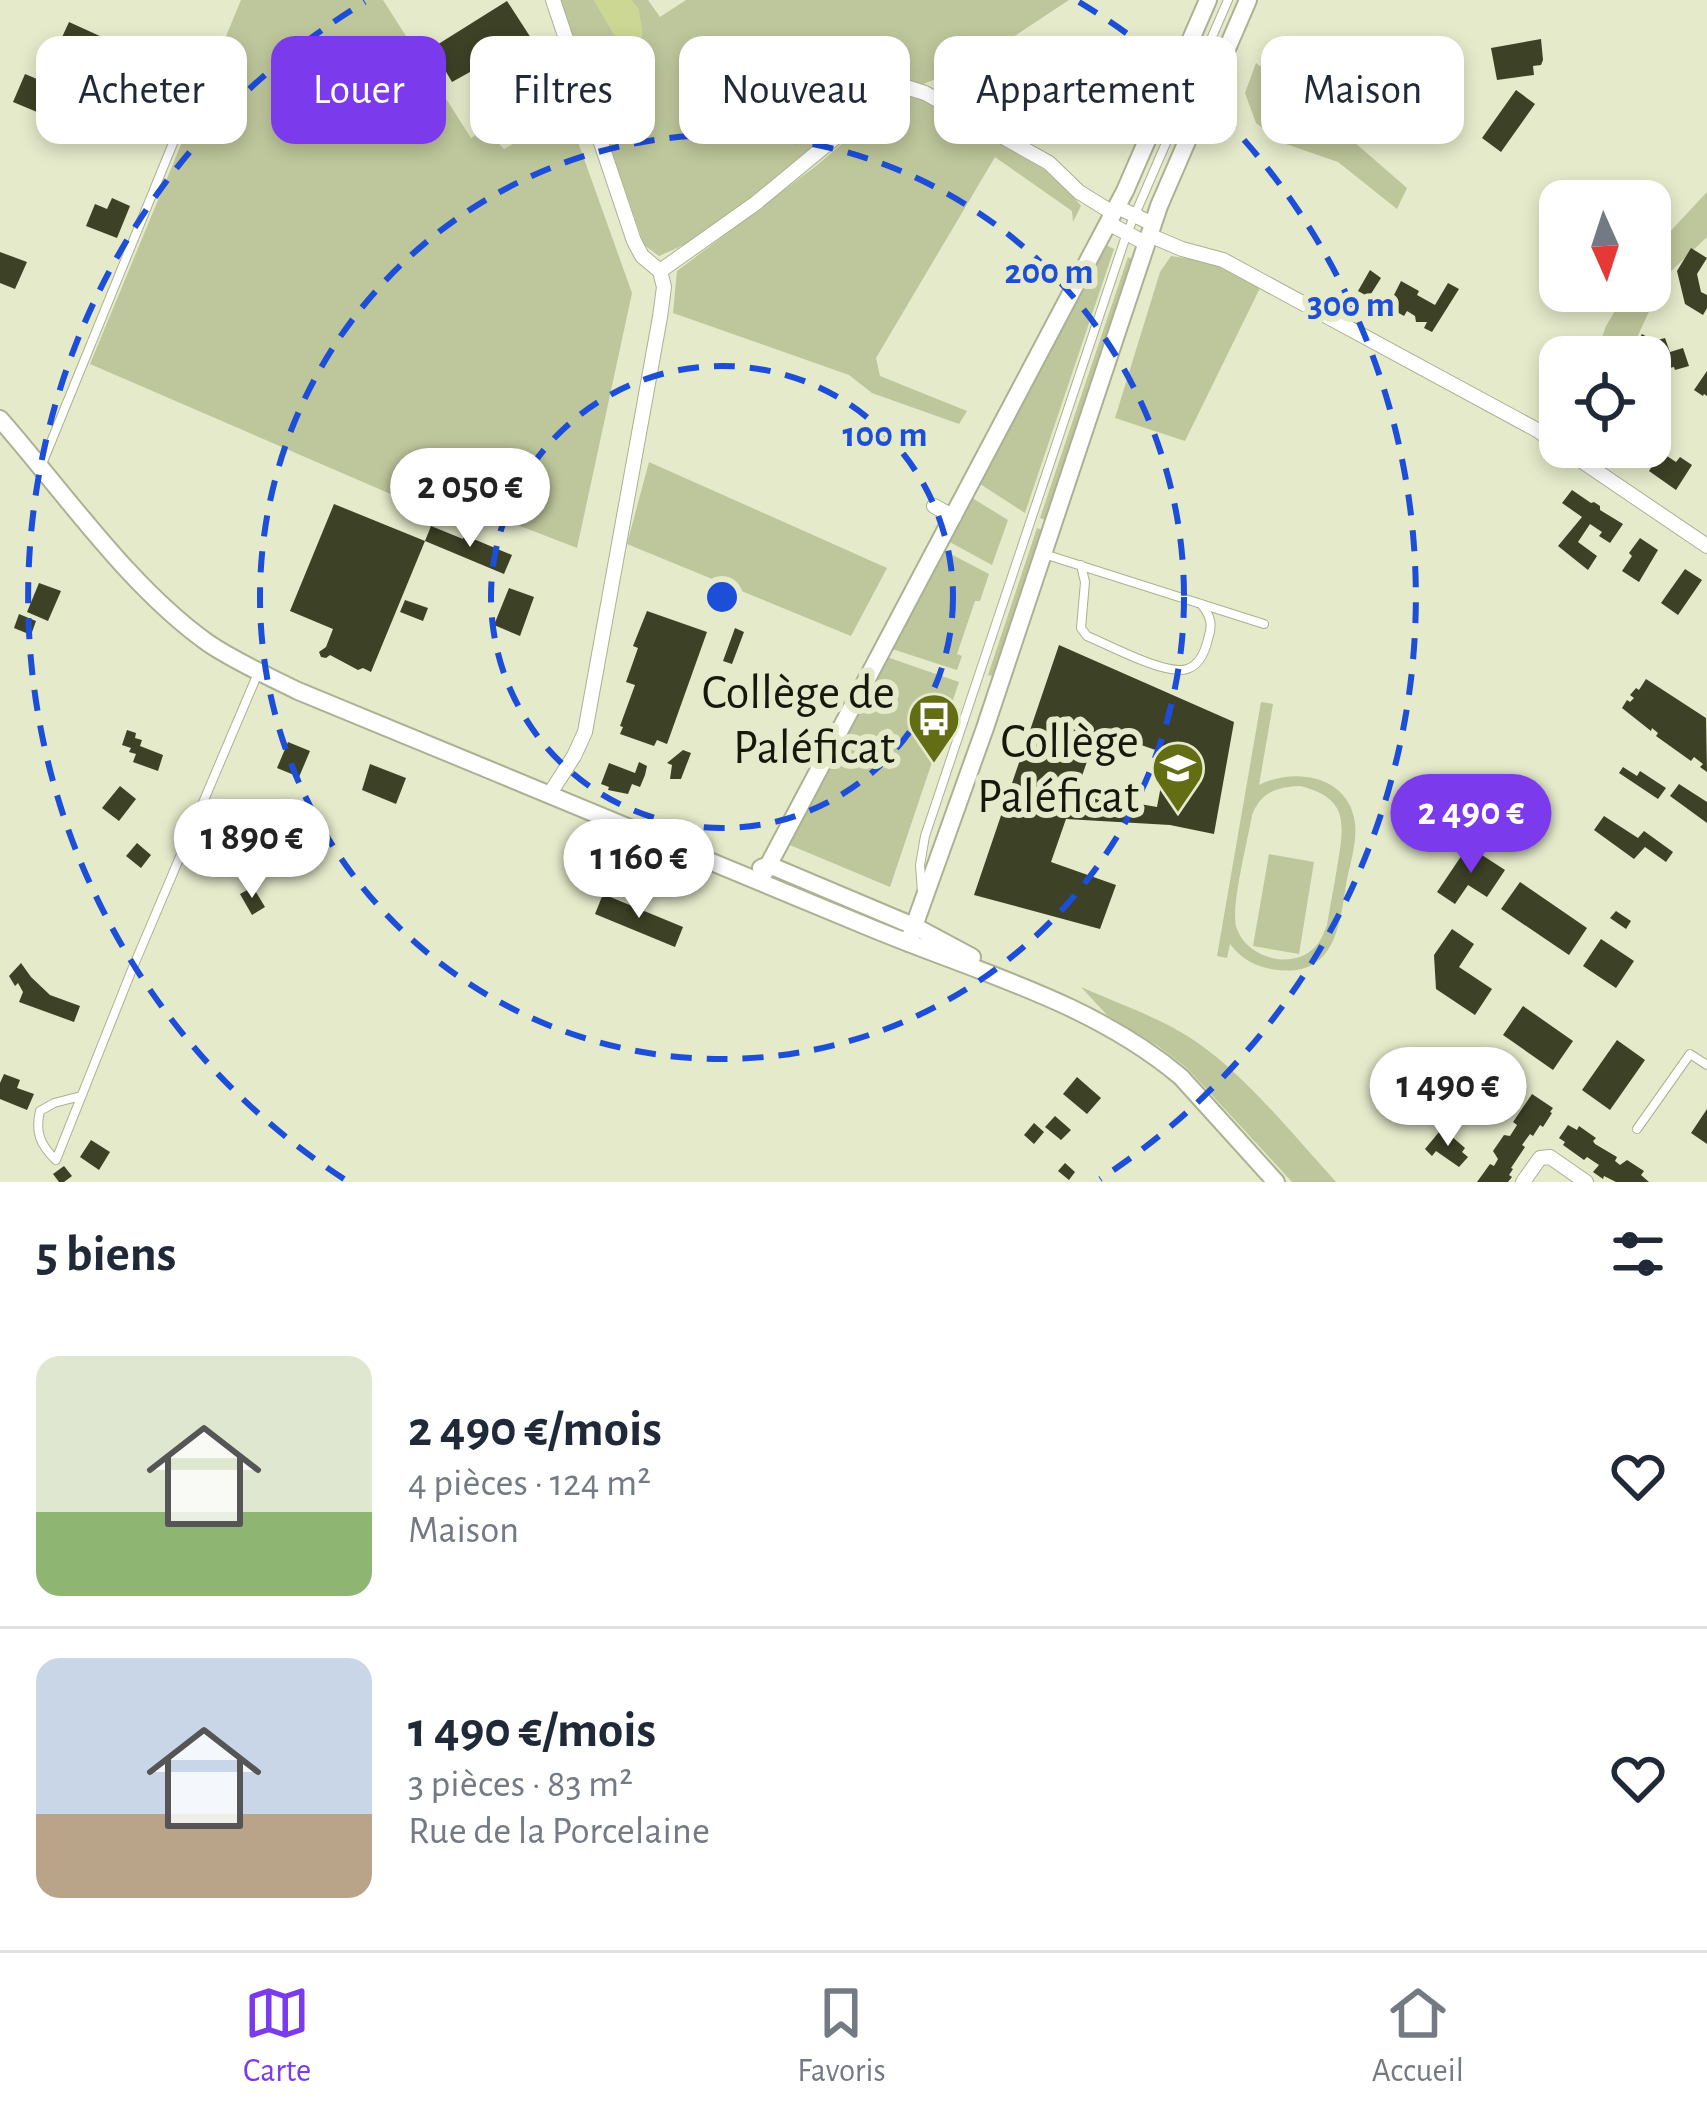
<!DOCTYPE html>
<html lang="fr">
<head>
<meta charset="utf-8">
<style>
	:root { --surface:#fff; --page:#f2f2f3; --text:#1f2937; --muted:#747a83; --line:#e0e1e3; --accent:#7c3aed }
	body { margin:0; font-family:"Alegreya Sans",sans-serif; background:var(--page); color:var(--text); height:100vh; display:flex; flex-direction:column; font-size:45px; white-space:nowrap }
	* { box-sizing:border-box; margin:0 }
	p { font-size:39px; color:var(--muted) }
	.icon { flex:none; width:66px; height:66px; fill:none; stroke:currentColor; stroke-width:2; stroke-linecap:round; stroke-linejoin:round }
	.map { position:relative; height:1182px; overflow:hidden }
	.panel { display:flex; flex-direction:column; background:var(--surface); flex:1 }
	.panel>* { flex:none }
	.banner { position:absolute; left:36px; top:36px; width:1635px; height:108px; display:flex; gap:24px }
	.needle { width:78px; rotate:177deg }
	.buttons { position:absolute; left:1539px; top:180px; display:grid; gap:24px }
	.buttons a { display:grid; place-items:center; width:132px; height:132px; border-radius:24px; background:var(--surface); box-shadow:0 6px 18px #0003; font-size:60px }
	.price { position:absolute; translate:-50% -102px; padding:0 27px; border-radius:42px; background:#fff; color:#222; font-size:39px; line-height:78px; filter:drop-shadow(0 3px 6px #0008) }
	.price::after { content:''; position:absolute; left:50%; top:72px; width:36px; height:27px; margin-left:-18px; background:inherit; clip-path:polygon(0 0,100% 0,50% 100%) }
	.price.current { background:var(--accent); color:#fff }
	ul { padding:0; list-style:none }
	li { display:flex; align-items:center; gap:36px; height:300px; padding:0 36px }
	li+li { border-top:3px solid var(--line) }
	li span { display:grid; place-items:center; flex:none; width:336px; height:240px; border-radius:24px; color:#555 }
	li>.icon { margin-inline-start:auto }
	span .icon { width:144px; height:144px; fill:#fffc; stroke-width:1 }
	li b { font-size:51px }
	h2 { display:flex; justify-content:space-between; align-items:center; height:144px; padding:0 36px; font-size:51px }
	.pill { padding:0 42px; border-radius:24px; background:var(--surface); box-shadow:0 6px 18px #0003; font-size:42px; line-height:108px }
	.pill.current { background:var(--accent); color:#fff }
	.dock { display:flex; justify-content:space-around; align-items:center; height:168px; border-top:3px solid var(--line); background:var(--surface); font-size:33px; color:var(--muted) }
	.dock a { display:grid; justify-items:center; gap:6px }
	.dock .current { color:var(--accent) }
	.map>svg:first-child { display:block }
	.green { fill:#bec69b; fill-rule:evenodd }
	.water { fill:#ccd793 }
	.building { fill:#3d4126; fill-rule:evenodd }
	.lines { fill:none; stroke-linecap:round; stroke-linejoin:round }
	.service-casing { stroke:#abb192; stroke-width:10 }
	.minor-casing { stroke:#abb192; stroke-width:16 }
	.tertiary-casing { stroke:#abb192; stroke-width:20 }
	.service { stroke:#fff; stroke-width:8 }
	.minor { stroke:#fff; stroke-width:14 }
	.tertiary { stroke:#fff; stroke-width:16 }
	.ring { fill:none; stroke:#1d4ed8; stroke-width:6; stroke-dasharray:21 15 }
	.labels { text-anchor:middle; stroke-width:12; stroke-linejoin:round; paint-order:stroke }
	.poi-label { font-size:48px; fill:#16180c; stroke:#e4eaca; text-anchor:end }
	.centre { fill:#1d4ed8; stroke:#e4eaca; stroke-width:6 }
	.ring-label { font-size:36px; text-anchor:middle; font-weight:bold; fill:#1d4ed8; stroke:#e4eaca; stroke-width:12; stroke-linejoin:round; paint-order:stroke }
</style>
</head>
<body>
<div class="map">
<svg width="1707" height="1182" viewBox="0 0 1707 1182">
	<rect width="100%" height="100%" fill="#e4eaca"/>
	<path class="green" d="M241,0H383L471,138L485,129L504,149L568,114L632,293L577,548L445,497L437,514L90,364Z
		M559,0H594L623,49L639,10L631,0H648L660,17L686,0H1069L972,64L921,85L893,83C822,143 746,221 659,256L644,245Z
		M1256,63L1284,83L1299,111L1346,135L1407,188L1397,209L1338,162L1280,142L1256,123L1245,93Z
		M915,95L1057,177L1081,206L1073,222L1072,211L995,157L876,358L880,376L967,411L959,424L872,393L849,375L673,313L677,271L816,166L887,105Z
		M1707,192V237L1665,277L1628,357H1595L1606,326L1627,291H1650V253Z
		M1104,244L1114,249L1025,513L977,482Z
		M1171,256L1218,263L1260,288L1185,441L1115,418L1160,272Z
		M1128,257L1136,262L1048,521L1040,518Z
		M649,462L887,568L851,636L627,544Z
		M969,496L1008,520L992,565L946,540Z
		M1037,528L1045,531L996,677L988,675Z
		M941,549L989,574L980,601H975L957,654L962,656L957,670L889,648Z
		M884,656L959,682L890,887L785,843Z
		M1261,702L1273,704L1259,785C1294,767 1349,775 1355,823C1357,841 1351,861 1347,879C1340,921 1337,977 1278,970C1258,968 1242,960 1230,944L1227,958L1217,956ZM1300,786C1350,798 1344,825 1337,868C1334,887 1330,906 1327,925C1324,933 1320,943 1313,949C1289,971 1244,956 1236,926C1231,904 1248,840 1252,815C1261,792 1277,787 1300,786Z
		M1269,854L1314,862L1299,954L1253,946Z
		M1081,987C1119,1004 1164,1019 1198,1043C1249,1079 1294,1136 1336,1182H1292L1187,1068L1158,1046L1107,1015Z"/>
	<path class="water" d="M594,0H631L639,10L643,35L636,46L623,49Z"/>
	<path class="building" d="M507,1L531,38L452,82L432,48Z
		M69,22L102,37L85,74L52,59Z
		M1541,39L1543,60L1541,65L1533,66L1534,75L1497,80L1491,48Z
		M25,74L44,82L47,76L62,82L56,96L63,98L54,119L13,102Z
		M1516,90L1535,104L1501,152L1482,138Z
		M112,198L130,206L117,238L86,226L95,204L107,209Z
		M1691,248L1707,258L1697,274L1701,292L1707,295V308L1703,315L1685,304L1677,271Z
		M0,252L27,262L15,289L0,283Z
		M1370,270L1381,278L1369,297L1358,291Z
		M1401,281L1419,291L1417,295L1435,305L1448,283L1459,289L1432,332L1424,328L1427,322H1416L1415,316L1407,311L1404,316L1388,307Z
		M1642,334L1654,341L1665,338L1670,352L1683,348L1689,366L1675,370L1674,367L1650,372V357H1629Z
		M1707,371V396L1704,394L1703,396L1694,390Z
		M1661,395L1667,399L1656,414L1650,410V399L1652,397L1657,400Z
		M1661,452L1676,462L1680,457L1692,465L1676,490L1649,471Z
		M1572,490L1591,503L1594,502L1600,506V510L1623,524L1610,543L1599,536L1602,532L1590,524L1578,542L1597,556L1588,570L1558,546L1582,517L1562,503Z
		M334,504L425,541L371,672L363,668L358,670L330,655L326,658L321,657L319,652L326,647L333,629L290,611Z
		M431,526L463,539L464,535L512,555L504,574L425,541Z
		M1640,538L1658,550L1639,582L1622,571L1632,556L1629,553Z
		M1685,569L1702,580L1678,615L1661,603Z
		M39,583L61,591L48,621L27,612Z
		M509,588L534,597L520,636L494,625Z
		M405,600L428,608L423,621L400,612Z
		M647,611L707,632L667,744L657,740L654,746L620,734L623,727L620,726L635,685L626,682L638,648L633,646Z
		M19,614L36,621L31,635L14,628Z
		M735,628L744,632L732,664L723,661Z
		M1059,645L1234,722L1214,834L1170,825L1066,819L1051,862L1116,885L1100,929L974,895ZM1098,730L1167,754L1157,807L1076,793Z
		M1646,679L1706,718L1707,772L1700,767L1703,764L1694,757L1691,761L1656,736L1658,733L1652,728L1651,731L1622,708L1627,700L1630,702L1634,698L1630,695L1636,688L1639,690Z
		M127,730L136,733L135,738L142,740L140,746L163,755L158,771L133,762L136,754L129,752L131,748L122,745Z
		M288,742L310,751L299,777L277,768Z
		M683,750L691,753L681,779H670L672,765L667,763Z
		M639,762L647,766L645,775L640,787L632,784L628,794L608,790L609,787L601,784L609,763L635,773Z
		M370,764L406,778L396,804L362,790Z
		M1623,767L1637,776L1640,771L1666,788L1658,799L1619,773Z
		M1679,784L1707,802V823L1670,796Z
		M120,786L136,799L119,821L102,808Z
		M1604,816L1638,838L1644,831L1673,852L1666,862L1645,847L1634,859L1594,830Z
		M137,843L151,855L141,868L126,856Z
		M1468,846L1505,870L1487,897L1468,885L1455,904L1437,892Z
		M1520,882L1587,928L1569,955L1501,909Z
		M253,887L265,907L252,915L240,894Z
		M603,894L683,927L675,947L595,914Z
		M1616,911L1631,921L1626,929L1610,918Z
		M1452,929L1474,944L1459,967L1492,989L1475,1015L1436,989L1434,955Z
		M1601,939L1634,961L1616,988L1583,966Z
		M21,963L31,977L50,995L80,1006L74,1022L19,1002L23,992L18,983L15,986L9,976Z
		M1523,1006L1573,1041L1553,1070L1503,1035Z
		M1617,1040L1645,1060L1610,1110L1582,1090Z
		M1413,1048L1432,1052L1430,1061L1453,1074L1458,1067L1468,1073L1457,1089L1449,1084L1440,1097L1422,1086L1406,1083Z
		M4,1074L20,1080L17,1088L34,1094L27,1110L0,1099V1083Z
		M1077,1077L1101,1098L1087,1114L1063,1094Z
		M1532,1094L1553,1108L1550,1112L1552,1113L1543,1127L1540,1125L1533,1136L1530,1134L1522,1145L1525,1147L1511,1168L1513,1169L1509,1175L1512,1177L1508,1182H1477L1490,1164L1494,1166L1498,1159L1493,1151L1504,1135L1510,1136L1517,1125L1513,1122Z
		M1707,1109V1144L1691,1133Z
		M1055,1116L1071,1130L1061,1140L1045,1127Z
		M1034,1123L1044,1132L1034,1144L1024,1135Z
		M1568,1125L1577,1130L1579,1126L1596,1138L1593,1141L1595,1144L1617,1157L1615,1161L1620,1165L1627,1160L1644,1171L1641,1175L1649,1182H1616L1604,1176L1603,1179L1593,1172L1599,1165L1587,1157L1584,1160L1563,1145L1565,1142L1559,1138Z
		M1439,1132L1447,1139L1450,1135L1465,1148L1462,1152L1468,1157L1459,1167L1436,1151L1432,1156L1425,1149Z
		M91,1140L110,1152L99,1170L80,1157Z
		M1065,1163L1075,1172L1069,1180L1058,1171Z
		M64,1166L72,1176L64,1182H59L53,1174Z"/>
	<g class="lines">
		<g class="service-casing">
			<path id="service" d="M42,464L180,126
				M1044,554L1264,624
				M1081,565L1085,582L1081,628L1087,636C1109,645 1166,676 1187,669C1200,665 1205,652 1208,639C1213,625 1211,616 1201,604
				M922,892L920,865L925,836L1127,233L1228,0
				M81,1096L54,1103L40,1111C35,1132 40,1145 56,1160L131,972L258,673
				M1637,1129L1690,1054L1707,1065"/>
		</g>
		<g class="minor-casing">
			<path id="minor" d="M553,0L634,241L642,256L660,271
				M1117,207L1153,224
				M1108,223L1147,244
				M1149,235L1182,249L1223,260L1537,430L1560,446
				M660,271L756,203L894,89L909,88L925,93L1049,163L1079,192L1113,213
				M1561,447L1707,546
				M934,506L954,517
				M549,795L574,756L585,732L660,317L664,287L660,271
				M1523,1182L1540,1158L1550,1157L1586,1182"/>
		</g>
		<g class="tertiary-casing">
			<path id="tertiary" d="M0,419C64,492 129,587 208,643C236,662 268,676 298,691C489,770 681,848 871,928C977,972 1092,1002 1181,1077L1276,1182
				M761,868L769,865L916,927L972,957
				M760,881L1125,191L1208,0
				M908,943L985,728L1159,206L1248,0"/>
		</g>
		<use href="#service" class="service"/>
		<use href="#minor" class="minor"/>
		<use href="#tertiary" class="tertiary"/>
	</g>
	<g class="ring">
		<circle cx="722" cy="597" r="231"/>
		<circle cx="722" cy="597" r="462"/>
		<path d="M344 1179A694 694 0 0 1 365 2M1079 2A694 694 0 0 1 1100 1179"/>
	</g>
	<defs>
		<g id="bus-pin" transform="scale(2.7)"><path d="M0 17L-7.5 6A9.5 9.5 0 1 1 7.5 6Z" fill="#636d14" stroke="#e4eaca"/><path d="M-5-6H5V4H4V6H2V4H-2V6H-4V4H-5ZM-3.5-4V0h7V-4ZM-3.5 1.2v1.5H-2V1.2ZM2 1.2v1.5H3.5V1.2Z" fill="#fff"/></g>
		<g id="school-pin" transform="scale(2.7)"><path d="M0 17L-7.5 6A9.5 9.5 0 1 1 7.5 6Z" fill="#636d14" stroke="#e4eaca"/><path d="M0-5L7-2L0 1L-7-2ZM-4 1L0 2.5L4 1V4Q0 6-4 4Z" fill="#fff"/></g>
	</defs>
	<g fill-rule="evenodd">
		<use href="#bus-pin" x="934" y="719"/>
		<use href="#school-pin" x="1178" y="768"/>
	</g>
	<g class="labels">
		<g class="poi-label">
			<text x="895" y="708">Collège de<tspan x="895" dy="55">Paléficat</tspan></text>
			<text x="1139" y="757">Collège<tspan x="1139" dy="55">Paléficat</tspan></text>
		</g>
	</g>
	<circle cx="722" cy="597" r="18" class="centre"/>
	<g class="ring-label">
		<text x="1049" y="283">200 m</text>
		<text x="1351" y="316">300 m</text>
		<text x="885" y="446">100 m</text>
	</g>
</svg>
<div class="buttons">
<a><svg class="needle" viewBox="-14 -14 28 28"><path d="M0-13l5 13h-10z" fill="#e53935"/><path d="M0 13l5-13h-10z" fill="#747a83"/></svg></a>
<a><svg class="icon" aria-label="locate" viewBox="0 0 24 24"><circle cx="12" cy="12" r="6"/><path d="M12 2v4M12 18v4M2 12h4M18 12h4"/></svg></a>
</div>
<b class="price" style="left:470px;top:550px">2 050 €</b>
<b class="price current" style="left:1471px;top:876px">2 490 €</b>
<b class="price" style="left:252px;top:901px">1 890 €</b>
<b class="price" style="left:639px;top:921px">1 160 €</b>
<b class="price" style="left:1448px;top:1149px">1 490 €</b>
<div class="banner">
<a class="pill">Acheter</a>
<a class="pill current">Louer</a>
<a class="pill">Filtres</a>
<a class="pill">Nouveau</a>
<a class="pill">Appartement</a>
<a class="pill">Maison</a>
</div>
</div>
<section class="panel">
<h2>5 biens<svg class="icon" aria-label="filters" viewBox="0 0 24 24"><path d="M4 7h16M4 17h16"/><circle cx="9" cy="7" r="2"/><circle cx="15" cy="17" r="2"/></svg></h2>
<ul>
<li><span style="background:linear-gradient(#dfe7d0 65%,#8fb573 0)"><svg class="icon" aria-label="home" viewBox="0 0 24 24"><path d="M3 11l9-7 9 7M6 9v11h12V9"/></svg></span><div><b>2 490 €/mois</b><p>4 pièces · 124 m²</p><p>Maison</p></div><svg class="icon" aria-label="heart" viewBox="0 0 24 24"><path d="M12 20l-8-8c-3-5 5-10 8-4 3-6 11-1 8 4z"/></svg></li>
<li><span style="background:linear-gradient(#c9d6e8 65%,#b9a48a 0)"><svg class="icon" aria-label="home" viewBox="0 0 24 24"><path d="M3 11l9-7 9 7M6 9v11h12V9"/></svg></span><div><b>1 490 €/mois</b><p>3 pièces · 83 m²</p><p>Rue de la Porcelaine</p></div><svg class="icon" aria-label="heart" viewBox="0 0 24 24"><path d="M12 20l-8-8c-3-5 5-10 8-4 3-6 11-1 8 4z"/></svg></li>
</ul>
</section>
<nav class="dock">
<a class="current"><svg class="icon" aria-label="map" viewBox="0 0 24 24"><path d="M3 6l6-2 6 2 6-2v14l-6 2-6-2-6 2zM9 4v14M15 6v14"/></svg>Carte</a>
<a><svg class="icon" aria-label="saved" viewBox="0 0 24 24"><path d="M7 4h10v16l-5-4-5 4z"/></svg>Favoris</a>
<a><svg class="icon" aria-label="home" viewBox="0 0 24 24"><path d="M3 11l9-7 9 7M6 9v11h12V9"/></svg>Accueil</a>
</nav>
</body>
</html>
